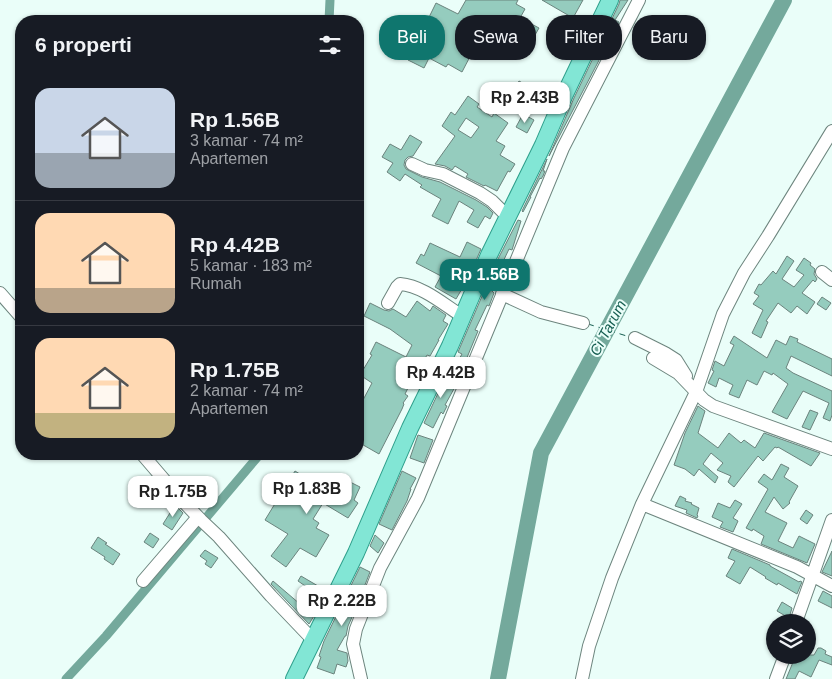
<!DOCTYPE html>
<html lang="id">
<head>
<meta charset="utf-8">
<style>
	:root { --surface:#171b24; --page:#242831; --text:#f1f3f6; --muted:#9ea1a6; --line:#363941; --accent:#0f766e }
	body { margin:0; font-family:Helvetica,sans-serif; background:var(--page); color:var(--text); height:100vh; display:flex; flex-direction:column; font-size:19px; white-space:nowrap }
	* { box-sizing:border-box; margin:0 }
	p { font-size:16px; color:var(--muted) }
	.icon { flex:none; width:28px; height:28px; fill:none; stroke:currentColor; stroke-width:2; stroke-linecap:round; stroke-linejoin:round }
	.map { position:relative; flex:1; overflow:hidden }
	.panel { position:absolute; left:15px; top:15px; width:349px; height:445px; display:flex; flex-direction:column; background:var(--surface); border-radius:20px; box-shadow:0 1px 4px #0004 }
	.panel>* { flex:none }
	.banner { position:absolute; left:379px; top:15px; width:378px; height:45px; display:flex; gap:10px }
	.controls { position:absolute; left:766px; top:614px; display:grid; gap:10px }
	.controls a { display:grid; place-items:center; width:50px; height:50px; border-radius:50%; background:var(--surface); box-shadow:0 1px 4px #0004; font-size:25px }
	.price { position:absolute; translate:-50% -42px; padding:0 11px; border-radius:10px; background:#fff; color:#222; font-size:16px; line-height:32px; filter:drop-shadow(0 1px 2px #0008) }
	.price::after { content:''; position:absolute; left:50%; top:30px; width:15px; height:11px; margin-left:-8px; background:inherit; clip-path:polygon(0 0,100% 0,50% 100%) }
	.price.active { background:var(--accent); color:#fff }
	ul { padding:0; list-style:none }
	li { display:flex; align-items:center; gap:15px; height:125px; padding:0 20px }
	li+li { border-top:1px solid var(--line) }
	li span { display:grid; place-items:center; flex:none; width:140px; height:100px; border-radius:15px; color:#555 }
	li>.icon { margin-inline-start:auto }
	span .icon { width:60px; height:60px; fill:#fffc; stroke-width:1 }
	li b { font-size:21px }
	h2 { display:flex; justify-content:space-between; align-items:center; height:60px; padding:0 20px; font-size:21px }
	.chip { padding:0 18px; border-radius:20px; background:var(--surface); box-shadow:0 1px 4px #0004; font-size:18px; line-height:45px }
	.chip.active { background:var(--accent); color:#fff }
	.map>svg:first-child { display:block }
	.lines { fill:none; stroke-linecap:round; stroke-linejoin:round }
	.canal { stroke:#74a99c; stroke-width:9 }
	.river { stroke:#74a99c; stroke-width:16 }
	.ferry { stroke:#165e51; stroke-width:1; stroke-dasharray:6 5; stroke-linecap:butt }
	.building { fill:#95ccbe; stroke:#6b837d; fill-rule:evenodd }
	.minor-casing { stroke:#6d857e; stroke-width:14 }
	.major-casing { stroke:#2e9f8b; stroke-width:18 }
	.minor { stroke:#fff; stroke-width:12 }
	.major { stroke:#82e6d5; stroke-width:16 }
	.labels { text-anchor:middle; stroke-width:4; stroke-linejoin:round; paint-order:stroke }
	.water-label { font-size:15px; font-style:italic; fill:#165e51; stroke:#eafef9 }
</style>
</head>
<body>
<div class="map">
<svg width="832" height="679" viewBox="0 0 832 679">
	<rect width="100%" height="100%" fill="#eafef9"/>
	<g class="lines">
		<path class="canal" d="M329,21L330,0
			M66,679L106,636L260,454"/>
		<path class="river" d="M498,679L541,453L784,0"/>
		<path class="ferry" d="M588,324L630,337"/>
	</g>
	<path class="building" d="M466,0H518L516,4L525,9L520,18L539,28L531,42L513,33L500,57L476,45L462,72L448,64L446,67L429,58L424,68L408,60L436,3L458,14Z
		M542,0H583L573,18Z
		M620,0H628L615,20L619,22L549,156L574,98L619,4Z
		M519,81L531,88L532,87L549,97L541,108L529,101L520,114L503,103L509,93L511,94Z
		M468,96L479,104L477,107L492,117L494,113L508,123L496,141L505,146L500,155L515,164L510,172L508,171L497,191L485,185L484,186L466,177L468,174L455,166L452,170L445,166L435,164L455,136L442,126L451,112L455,115ZM466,118L479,127L471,138L458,130Z
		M523,114L534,120L527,133L516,127Z
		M410,135L422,142L413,156L408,157L405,160L404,165L406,169L422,177L440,182L476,200L487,207L493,213L490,219L485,216L478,228L467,222L474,210L459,201L448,224L432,216L441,199L420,187L422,185L405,174L400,181L387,172L393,163L382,157L390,144L401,150Z
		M547,159L543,171H545L543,176L541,179L540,178L530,197H531L523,212L522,211Z
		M518,220L521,221L512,250L509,249L501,266H503L492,291L494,293L489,306L487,305L475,330L478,331L461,372L454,368L462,354L458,352L498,259Z
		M467,242L481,249L464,288L463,287L456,299L435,287L441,276L416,263L421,254L424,256L430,243L460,257Z
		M787,256L794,261L782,279L794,287L804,275L796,270L804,258L811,263L810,265L815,269L814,274L817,279L815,282L813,280L802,293L815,302L807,314L797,306L791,313L778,303L766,321L768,322L761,338L752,333L763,310L753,304L759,296L754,293L759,284L761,285L773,271L776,274Z
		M822,297L831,303L826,310L817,304Z
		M417,301L430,311L433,306L446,315L443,321L448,324L438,340H439L430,356L427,355L418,371L417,370L405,394L408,396L403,403L404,404L402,409L379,454L358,442V397L363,400L372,383L360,375L372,355L370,354L376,342L406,357L412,345L390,329L364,316L370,303L384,310L389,311L393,309L406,317Z
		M734,336L767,358L776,340L786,345L790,336L798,339L797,342L832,359V376L791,356L786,368L793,373L832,391V415L830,421L823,418L829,403L803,391L787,419L772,412L788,384L773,373L772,375L764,371L757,385L747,380L739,398L729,394L733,385L719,378L716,387L708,383L714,371L712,370L715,361L724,366L734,345L730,343Z
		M449,370L458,375L452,386L455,387L445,405L447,406L443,414L441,412L433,428L424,423Z
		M698,406L705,411L698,433L718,448L729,433L741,443L744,440L755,448L764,433L820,453L811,466L778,447L777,448L775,447L763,461L758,456L734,487L728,482L731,476L717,470L723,463L711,453L703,464L718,477L715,483L699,469L694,476L685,469L674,465L685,433Z
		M810,410L818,413L810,430L802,427Z
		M418,435L433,440L424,463L410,458Z
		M781,464L789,468L784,477L798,486L789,502L790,503L783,509L774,497L765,512L787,523L778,541L793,548L799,536L815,544L807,563L761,544L764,536L753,529L752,531L746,528L768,489L758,482L764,474L772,480Z
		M295,471L327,491L330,486L338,490L344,479L360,487L354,500L358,503L348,518L323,503L313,519L319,523L316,528L329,535L316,557L300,548L286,567L271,556L288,534L265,520Z
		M402,471L416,478L410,489H411L407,501L392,530L379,524Z
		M680,496L686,499L685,501L692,503L691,504L699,508L697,515L698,516L697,518L686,513L687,510L675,506Z
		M735,500L742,504L733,518L738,521L733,532L720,527L723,522L712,517L718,503L730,508Z
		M175,505L183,513L172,530L163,524Z
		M806,510L813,515L807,524L800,519Z
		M150,533L159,539L153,548L144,542Z
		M375,535L384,543L378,553L370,546Z
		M98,537L107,543L105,544L120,554L113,565L104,559L105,557L91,548Z
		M732,549L770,565V566L799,582L800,581L802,582L797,594L778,583L777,585L765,578L766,577L750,567L740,584L726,576L735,561L728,558Z
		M205,550L218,558L211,568L205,564L207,561L200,556Z
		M832,551V576L822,572Z
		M360,567L370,572L361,595L350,613L353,615L348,626L346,636H345L337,650L347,653L348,661L346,667L337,664L334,674L317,668L321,657L319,656L324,641Z
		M301,576L318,586L314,592L298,581Z
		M273,581L314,616L309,624L271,584Z
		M823,591L832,596V608L818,601Z
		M782,602L792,608L789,618L777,611Z
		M818,648H821L826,651L825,654L832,657V665L819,660L811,677L799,671L795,679H786L796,655H814Z"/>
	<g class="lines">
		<g class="minor-casing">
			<path id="minor" d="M412,164L425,170L443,174L480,193L492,201L507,216
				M822,272L832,280
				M0,293L21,317
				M502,294L541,312L583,323
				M388,303L397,287L400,284C423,286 443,304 462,316
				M635,338L665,353L676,360L686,376
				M653,358L678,373L704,400L713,406L832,449
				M142,454L178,496L201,520L219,537L271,596L313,640
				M642,504L797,567L832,586
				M143,581L198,517
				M796,622L832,520
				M361,679L353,644L356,629L380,568L418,498L563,148L639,0
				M582,679L589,646L612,578L642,504L696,392L723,314L744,273L768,236L832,131
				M776,679L785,655"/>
		</g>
		<g class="major-casing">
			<path id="major" d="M294,679L356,553L410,428L450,346L489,255L543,145L565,94L610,0"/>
		</g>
		<use href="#minor" class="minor"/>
		<use href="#major" class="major"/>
	</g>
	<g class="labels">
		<g class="water-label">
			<text transform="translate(608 328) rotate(-62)" y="5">Ci Tarum</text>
		</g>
	</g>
</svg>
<div class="controls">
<a><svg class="icon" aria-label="layers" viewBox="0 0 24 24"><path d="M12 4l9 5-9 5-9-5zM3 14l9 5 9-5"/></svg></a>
</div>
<b class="price" style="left:525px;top:124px">Rp 2.43B</b>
<b class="price active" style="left:485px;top:301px">Rp 1.56B</b>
<b class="price" style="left:441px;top:399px">Rp 4.42B</b>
<b class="price" style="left:307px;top:515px">Rp 1.83B</b>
<b class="price" style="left:173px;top:518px">Rp 1.75B</b>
<b class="price" style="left:342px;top:627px">Rp 2.22B</b>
<div class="banner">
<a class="chip active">Beli</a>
<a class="chip">Sewa</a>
<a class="chip">Filter</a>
<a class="chip">Baru</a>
</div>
<section class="panel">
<h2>6 properti<svg class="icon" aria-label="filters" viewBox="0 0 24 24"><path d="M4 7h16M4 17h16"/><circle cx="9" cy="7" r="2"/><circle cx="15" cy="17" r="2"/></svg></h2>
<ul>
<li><span style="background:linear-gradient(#c9d6e8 65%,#9aa5b1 0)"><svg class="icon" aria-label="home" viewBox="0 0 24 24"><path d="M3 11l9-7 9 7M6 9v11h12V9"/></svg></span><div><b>Rp 1.56B</b><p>3 kamar · 74 m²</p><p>Apartemen</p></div></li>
<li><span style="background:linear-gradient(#ffd9b3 75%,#b9a48a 0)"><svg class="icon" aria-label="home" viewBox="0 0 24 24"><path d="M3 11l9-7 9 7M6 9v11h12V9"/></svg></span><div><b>Rp 4.42B</b><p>5 kamar · 183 m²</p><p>Rumah</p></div></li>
<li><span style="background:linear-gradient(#ffd9b3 75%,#c2b280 0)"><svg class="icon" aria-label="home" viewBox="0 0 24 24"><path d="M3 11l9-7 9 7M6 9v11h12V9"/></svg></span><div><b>Rp 1.75B</b><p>2 kamar · 74 m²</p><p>Apartemen</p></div></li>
</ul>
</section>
</div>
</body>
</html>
